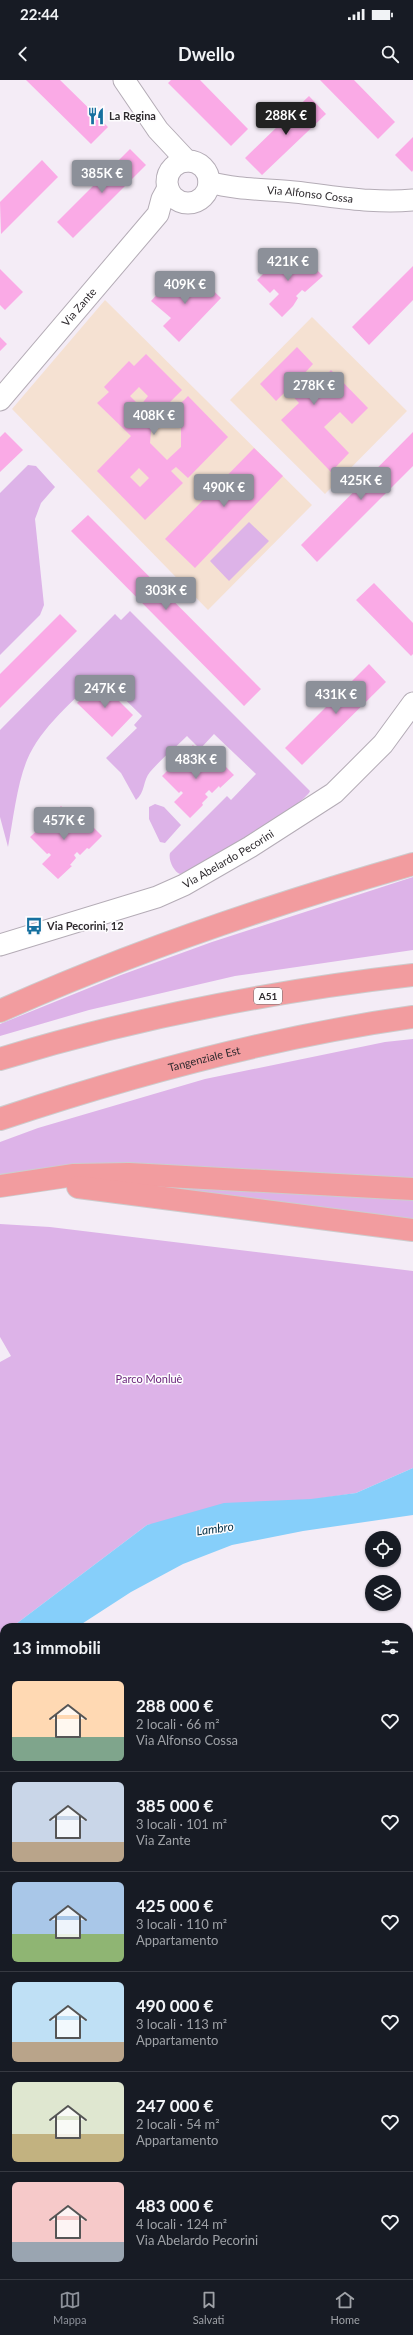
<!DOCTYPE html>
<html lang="it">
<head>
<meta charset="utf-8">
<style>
	:root { --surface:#171b24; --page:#242831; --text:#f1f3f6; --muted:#9ea1a6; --line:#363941; --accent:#8c9099 }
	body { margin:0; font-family:Lato,sans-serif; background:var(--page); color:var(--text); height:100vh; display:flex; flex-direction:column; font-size:15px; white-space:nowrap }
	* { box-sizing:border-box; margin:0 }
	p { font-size:13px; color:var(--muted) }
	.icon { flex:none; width:22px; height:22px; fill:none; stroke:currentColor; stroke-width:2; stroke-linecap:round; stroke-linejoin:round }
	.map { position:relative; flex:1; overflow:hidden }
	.sheet { position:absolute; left:0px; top:1543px; width:413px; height:656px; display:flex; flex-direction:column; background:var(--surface); border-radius:12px 12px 0 0; box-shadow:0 1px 3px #0004 }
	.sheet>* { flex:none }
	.tools { position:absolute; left:365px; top:1451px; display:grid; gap:8px }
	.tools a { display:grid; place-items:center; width:36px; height:36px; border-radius:50%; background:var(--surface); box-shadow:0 1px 3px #0004; font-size:20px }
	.price { position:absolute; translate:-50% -34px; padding:0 9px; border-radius:4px; background:var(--accent); color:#fff; font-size:13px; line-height:26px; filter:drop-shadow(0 1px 2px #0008) }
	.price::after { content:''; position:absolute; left:50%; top:24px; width:12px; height:9px; margin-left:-6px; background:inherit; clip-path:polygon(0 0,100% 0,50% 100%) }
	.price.on { background:#222; color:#fff }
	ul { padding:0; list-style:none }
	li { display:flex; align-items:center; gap:12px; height:100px; padding:0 12px }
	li+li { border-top:1px solid var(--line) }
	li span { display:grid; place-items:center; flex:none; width:112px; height:80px; border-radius:6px; color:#555 }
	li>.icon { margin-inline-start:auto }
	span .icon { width:48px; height:48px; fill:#fffc; stroke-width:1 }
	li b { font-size:17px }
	h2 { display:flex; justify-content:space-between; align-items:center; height:48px; padding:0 12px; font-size:17px }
	.status { display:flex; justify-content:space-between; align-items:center; height:28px; padding:0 20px; background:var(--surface); direction:ltr }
	.status svg { height:11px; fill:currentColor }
	header { display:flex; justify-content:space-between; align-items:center; height:52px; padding:0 12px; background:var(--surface); font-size:18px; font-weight:700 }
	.tabs { display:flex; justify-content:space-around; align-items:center; height:56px; border-top:1px solid var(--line); background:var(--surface); font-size:11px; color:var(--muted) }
	.tabs a { display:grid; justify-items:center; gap:2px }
	.tabs .on { color:var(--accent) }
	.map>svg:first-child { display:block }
	.education { fill:#f5e1d2 }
	.green { fill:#ddb3e8 }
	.water { fill:#86cffa }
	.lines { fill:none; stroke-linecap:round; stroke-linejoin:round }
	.stream { stroke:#86cffa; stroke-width:4.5 }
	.building { fill:#faaae6; fill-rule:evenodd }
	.minor-casing { stroke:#b4acb6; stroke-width:23 }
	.highway-casing { stroke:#cdcccd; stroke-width:24 }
	.minor { stroke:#fff; stroke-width:21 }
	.highway { stroke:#f29c9f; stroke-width:22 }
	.labels { text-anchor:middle; stroke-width:3; stroke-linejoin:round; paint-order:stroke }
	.shield { fill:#fdfcfe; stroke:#6c696c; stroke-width:1 }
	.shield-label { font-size:10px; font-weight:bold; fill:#2e2a2e }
	.poi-label { font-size:11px; font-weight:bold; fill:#2e2a2e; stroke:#fdfcfe; text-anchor:start }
	.street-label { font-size:11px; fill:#2e2a2e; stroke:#fdfcfe }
	.park-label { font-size:11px; fill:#6b257b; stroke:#fdfcfe }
	.water-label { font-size:12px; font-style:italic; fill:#043146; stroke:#fdfcfe }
</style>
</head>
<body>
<div class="status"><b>22:44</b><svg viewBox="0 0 49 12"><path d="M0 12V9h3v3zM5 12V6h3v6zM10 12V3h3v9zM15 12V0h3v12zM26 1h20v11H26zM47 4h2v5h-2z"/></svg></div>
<header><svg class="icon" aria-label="back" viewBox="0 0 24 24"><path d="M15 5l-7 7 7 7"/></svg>Dwello<svg class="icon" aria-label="search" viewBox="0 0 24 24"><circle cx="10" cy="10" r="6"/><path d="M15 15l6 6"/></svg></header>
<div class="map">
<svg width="413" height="2199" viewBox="0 0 413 2199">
	<rect width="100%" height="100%" fill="#f4ecf6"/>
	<path class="education" d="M105,220L312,425L208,530L12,329Z
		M312,237L407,331L325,414L230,320Z"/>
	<path class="green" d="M28,385L36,386L55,407L41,423L35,439L44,525L40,535L0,575V413Z
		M249,442L269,461L229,501L210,481Z
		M130,531L310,711C305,725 198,788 180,794C174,792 168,780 170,773L227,716L231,720L256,694L214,654L200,669L187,656C175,668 161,679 150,692C143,700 145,713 136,720L121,693L106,678L137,648L134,645L142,636L100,595C75,619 40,648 27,680C17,704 13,741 8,767L0,737V650L115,534L121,540Z
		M155,724L164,727L181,745L165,763L160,762L149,739V727Z
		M413,797V870L235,896L89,930L0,956V944L121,895L212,862Z
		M413,959V1103L34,1092L0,1094V1062L38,1048L205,999L385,962Z
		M171,1108L413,1117V1144Z
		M0,1144L50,1147L413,1191V1388L356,1413L147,1445L12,1547H4V1554L0,1558V1282L11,1276L0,1257Z"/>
	<path class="water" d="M413,1388V1435L303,1451L232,1465L183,1484L131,1512L77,1547H12L147,1445L224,1423L311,1419L356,1413Z
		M4,1554V1604L0,1607V1558Z"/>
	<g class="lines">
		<path class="stream" d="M409,1623L413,1622
			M0,1953L4,1947"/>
	</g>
	<path class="building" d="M26,0H60L108,47L91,64Z
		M171,0H200L248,49L231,66L168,3Z
		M320,0H354L395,42L378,59Z
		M309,16L326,34L262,95L245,78Z
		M413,57V90L412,92L395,75Z
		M130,69L146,85L73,158L57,142Z
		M42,80L58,97L1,154L0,122Z
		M287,171L301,185L297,188L302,193L311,184L323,196L305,212L302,210L296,216L298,218L293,226L282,237L269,224L279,214L274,209L270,213L257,200L269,188L271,191L278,184L275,182Z
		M413,186V220L369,265L352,247Z
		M0,189L23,212L5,230L0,225Z
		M180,191L197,207L195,209L197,211L205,203L221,218L179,262L163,246L171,238L151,221L162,209L166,212L172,206L168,203Z
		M0,257L7,264L0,271Z
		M297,267L313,284L302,296L314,308L331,290L368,328L352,344L340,332L324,347L349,373L331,392L281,340L299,323L287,310L276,321L260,304Z
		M146,274L182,310L170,322L176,328L188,316L228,357L188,398L176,387L171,391L183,403L145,440L97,391L131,356L97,323L109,312L104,307L129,281L134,286ZM139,307L148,316L140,326L130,316ZM167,335L181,347V367L167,380L150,363L151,351ZM139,388L149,398L140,407L130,397Z
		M5,352L23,370L0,392V357Z
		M413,352V386L317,482L301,465Z
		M254,368L283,396L195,488L165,459Z
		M88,435L261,609L244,626L71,451Z
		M374,503L413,543V574L411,576L356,520Z
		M60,534L77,551L0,628V594Z
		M369,584L386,602L302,685L285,668Z
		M99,601L133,635L112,657L77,623Z
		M193,665L210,682L207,685L209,687L218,679L234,695L220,708L219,706L212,713L209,710L205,714L208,717L202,723L203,725L190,738L174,722L183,713L181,711L179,713L162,696L175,683L178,686L182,681L179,678Z
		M61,726L78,744L75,746L78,749L86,740L102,756L89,769L87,768L80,775L77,772L74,775L76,778L70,785L72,786L58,799L42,784L51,775L49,773L47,774L30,757L44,744L46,747L51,742L48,740Z
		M0,2148H4V2180H0Z
		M158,2195H310V2199H158Z"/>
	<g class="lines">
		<g class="minor-casing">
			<g id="minor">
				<path d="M124,0L158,50L187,81"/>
				<circle cx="188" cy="102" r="21"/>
				<path id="s1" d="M209,102C237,110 265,109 294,112C334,116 373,124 413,120"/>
				<path id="s2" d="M0,320L158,134L162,119L168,108"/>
				<path id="s3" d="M0,865L157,817L184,805L250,767L334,713L383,664L413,623"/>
				<path d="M409,1598L413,1596"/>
				<path d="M0,1909L4,1904"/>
			</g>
		</g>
		<g class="highway-casing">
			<g id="highway">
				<path d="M0,931C133,871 273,824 413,784"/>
				<path d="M0,979C134,938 274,911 413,895"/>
				<path id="s4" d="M0,1039C135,994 272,957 413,937"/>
				<path d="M0,1106L74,1095L129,1094L413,1109"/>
				<path d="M78,1107L413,1150"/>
			</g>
		</g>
		<use href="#minor" class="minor"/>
		<use href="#highway" class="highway"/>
	</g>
	<defs>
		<g id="restaurant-bare" transform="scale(1.38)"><path d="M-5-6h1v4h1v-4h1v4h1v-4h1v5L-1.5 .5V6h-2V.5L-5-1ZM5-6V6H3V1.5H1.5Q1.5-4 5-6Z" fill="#16709f" stroke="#fdfcfe" stroke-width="2.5" paint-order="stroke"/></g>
		<g id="bus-bare" transform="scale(1.38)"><path d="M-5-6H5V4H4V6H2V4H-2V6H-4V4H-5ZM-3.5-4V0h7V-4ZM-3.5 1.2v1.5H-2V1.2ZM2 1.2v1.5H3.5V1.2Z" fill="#16709f" stroke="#fdfcfe" stroke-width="2.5" paint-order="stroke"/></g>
	</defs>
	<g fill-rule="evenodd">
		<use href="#restaurant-bare" x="96" y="36"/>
		<use href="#bus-bare" x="34" y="846"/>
	</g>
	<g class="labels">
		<rect class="shield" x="254" y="908" width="28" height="16" rx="3"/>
		<g class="shield-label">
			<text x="268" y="920">A51</text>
		</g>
		<g class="poi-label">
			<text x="109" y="40">La Regina</text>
			<text x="47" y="850">Via Pecorini, 12</text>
		</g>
		<g class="street-label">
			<text dy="4" stroke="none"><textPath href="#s1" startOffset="102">Via Alfonso Cossa</textPath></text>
			<text dy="4" stroke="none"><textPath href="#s2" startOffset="122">Via Zante</textPath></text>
			<text dy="4" stroke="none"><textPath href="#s3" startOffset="245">Via Abelardo Pecorini</textPath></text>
			<text dy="4" stroke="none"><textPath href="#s4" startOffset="213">Tangenziale Est</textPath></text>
		</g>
		<g class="park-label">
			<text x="149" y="1303">Parco Monluè</text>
		</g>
		<g class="water-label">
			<text transform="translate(215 1449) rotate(-8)" y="4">Lambro</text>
		</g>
	</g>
</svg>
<div class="tools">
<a><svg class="icon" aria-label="locate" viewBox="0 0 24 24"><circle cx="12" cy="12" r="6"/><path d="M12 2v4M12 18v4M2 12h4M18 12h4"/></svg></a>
<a><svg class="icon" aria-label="layers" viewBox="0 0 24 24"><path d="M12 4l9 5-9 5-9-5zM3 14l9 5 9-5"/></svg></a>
</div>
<b class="price on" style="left:286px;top:56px">288K €</b>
<b class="price" style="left:102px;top:114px">385K €</b>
<b class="price" style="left:288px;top:202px">421K €</b>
<b class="price" style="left:185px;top:225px">409K €</b>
<b class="price" style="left:314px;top:326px">278K €</b>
<b class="price" style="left:154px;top:356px">408K €</b>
<b class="price" style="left:361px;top:421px">425K €</b>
<b class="price" style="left:224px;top:428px">490K €</b>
<b class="price" style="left:166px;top:531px">303K €</b>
<b class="price" style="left:105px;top:629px">247K €</b>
<b class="price" style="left:336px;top:635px">431K €</b>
<b class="price" style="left:196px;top:700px">483K €</b>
<b class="price" style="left:64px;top:761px">457K €</b>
<section class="sheet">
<h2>13 immobili<svg class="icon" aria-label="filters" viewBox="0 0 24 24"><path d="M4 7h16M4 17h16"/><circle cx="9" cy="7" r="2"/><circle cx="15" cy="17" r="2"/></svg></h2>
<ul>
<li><span style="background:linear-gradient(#ffd9b3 70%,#7fa58c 0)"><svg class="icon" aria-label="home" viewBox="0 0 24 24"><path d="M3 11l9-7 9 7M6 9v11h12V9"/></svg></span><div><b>288 000 €</b><p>2 locali · 66 m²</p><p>Via Alfonso Cossa</p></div><svg class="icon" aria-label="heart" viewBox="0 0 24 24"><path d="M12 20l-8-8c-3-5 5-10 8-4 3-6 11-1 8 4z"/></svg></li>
<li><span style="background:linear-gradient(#c9d6e8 75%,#b9a48a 0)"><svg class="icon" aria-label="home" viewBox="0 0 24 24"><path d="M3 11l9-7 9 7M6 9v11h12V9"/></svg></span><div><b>385 000 €</b><p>3 locali · 101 m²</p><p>Via Zante</p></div><svg class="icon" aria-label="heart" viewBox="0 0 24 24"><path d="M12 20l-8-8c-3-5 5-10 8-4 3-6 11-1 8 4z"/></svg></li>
<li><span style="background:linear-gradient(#a9c7e8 65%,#8fb573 0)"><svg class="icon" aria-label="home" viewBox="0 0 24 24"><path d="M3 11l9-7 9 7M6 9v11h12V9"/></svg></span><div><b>425 000 €</b><p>3 locali · 110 m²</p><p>Appartamento</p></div><svg class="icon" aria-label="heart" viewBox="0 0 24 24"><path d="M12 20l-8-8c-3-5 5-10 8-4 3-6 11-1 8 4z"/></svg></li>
<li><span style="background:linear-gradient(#bfe0f5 75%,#b9a48a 0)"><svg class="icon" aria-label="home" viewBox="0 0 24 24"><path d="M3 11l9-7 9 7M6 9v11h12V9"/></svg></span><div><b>490 000 €</b><p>3 locali · 113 m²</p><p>Appartamento</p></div><svg class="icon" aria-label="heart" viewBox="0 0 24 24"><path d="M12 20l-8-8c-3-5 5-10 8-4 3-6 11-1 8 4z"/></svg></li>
<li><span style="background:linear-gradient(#dfe7d0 65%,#c2b280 0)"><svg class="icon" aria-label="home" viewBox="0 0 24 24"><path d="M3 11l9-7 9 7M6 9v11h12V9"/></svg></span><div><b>247 000 €</b><p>2 locali · 54 m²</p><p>Appartamento</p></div><svg class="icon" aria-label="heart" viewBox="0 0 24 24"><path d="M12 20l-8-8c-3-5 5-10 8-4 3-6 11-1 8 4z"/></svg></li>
<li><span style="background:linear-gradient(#f6c9c9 75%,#9aa5b1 0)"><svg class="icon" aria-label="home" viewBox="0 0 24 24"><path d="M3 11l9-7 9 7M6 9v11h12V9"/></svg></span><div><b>483 000 €</b><p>4 locali · 124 m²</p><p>Via Abelardo Pecorini</p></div><svg class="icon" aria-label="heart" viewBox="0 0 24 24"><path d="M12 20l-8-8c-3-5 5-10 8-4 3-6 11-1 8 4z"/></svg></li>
</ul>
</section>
</div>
<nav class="tabs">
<a class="on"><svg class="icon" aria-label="map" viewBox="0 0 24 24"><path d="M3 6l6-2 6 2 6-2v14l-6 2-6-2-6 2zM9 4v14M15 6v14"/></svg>Mappa</a>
<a><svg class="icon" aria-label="saved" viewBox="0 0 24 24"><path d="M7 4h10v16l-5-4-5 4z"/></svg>Salvati</a>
<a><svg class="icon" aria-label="home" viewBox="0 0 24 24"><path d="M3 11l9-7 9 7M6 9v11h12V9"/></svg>Home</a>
</nav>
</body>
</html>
